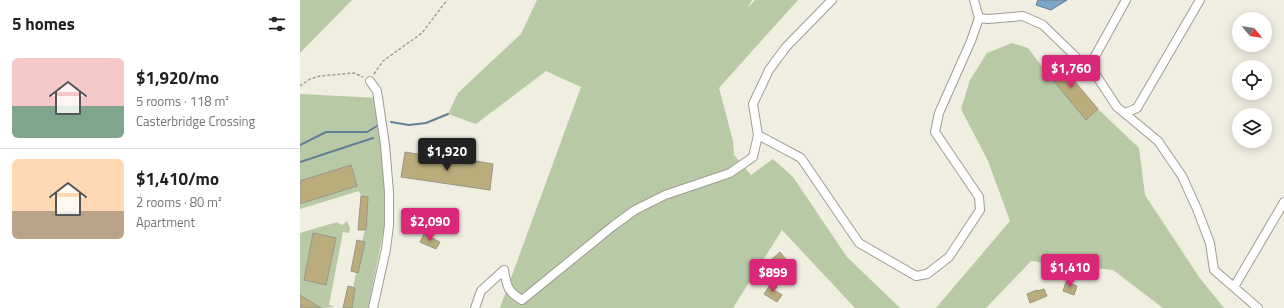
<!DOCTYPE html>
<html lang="en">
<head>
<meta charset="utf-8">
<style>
	:root { --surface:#fff; --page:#f2f2f2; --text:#202124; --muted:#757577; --line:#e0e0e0; --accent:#db2777 }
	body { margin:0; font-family:"Titillium Web",sans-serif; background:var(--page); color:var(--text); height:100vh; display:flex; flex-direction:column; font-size:15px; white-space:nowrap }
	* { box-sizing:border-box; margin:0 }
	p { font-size:13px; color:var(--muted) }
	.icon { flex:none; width:22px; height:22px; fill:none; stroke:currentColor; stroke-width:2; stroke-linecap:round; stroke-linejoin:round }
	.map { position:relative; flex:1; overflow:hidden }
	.side { display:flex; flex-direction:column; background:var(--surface); width:300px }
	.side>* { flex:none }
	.needle { width:26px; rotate:120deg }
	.fabs { position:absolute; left:932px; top:12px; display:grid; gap:8px }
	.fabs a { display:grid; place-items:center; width:40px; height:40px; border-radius:50%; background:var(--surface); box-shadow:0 2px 10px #0003; font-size:20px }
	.price { position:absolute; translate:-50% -34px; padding:0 9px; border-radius:4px; background:var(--accent); color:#fff; font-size:13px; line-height:26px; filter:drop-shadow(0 1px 2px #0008) }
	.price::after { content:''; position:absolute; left:50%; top:24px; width:12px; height:9px; margin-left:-6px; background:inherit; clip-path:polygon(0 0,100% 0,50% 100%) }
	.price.current { background:#222; color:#fff }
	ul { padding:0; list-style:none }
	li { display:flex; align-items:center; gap:12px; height:100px; padding:0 12px }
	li+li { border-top:1px solid var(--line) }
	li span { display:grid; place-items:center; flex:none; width:112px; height:80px; border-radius:6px; color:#555 }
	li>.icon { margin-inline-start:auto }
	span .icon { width:48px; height:48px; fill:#fffc; stroke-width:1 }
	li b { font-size:17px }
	h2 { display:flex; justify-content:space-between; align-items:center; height:48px; padding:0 12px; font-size:17px }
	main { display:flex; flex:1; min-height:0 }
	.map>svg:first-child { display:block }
	.green { fill:#b7c9a5; fill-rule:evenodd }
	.water { fill:#7ba6c8; stroke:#617f95 }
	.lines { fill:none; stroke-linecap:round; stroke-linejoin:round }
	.stream { stroke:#617f95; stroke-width:2 }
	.building { fill:#baad7b; stroke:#98958b }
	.minor-casing { stroke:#9f9c92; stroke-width:10 }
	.path { stroke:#a09e95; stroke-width:1.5; stroke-dasharray:3 2; stroke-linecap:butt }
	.minor { stroke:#fff; stroke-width:8 }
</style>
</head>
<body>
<main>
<section class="side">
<h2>5 homes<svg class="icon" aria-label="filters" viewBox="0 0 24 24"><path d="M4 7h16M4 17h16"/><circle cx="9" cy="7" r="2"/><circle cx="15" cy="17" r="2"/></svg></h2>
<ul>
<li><span style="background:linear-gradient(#f6c9c9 60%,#7fa58c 0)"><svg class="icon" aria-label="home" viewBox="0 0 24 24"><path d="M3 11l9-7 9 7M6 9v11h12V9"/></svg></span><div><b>$1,920/mo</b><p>5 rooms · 118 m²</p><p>Casterbridge Crossing</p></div></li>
<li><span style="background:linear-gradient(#ffd9b3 65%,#b9a48a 0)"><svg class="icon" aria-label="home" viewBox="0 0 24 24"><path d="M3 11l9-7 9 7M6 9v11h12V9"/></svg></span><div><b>$1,410/mo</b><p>2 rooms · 80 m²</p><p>Apartment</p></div></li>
</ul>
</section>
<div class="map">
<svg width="984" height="308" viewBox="0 0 984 308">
	<rect width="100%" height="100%" fill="#f0ede1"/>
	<path class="green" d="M0,0H52L0,53Z
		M237,0H452L447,9L455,0H498L419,88L433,141L434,155L451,175L473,159L493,177L547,257L600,308H555L482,230L433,308H200L281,87L246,71L176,124L148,114L158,93L177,75L221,34Z
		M712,43L728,48L743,68L786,120L798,109L839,148L845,195L899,277L924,308H863L813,270L731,261L686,308H636L710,221L688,161L661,109L670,80L687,53Z
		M0,94L78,98L83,134L85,196L84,229L68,308H52L55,288L53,287L64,242L62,241L65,230H66L68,197L61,196L59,191L0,209V205L5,203L0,186ZM51,165L57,186L11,201L4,180Z
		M47,221L50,228L49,233L43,232L29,305L35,307L21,308L1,296L0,298V233L37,222L42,225ZM13,233L36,238L26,285L4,280Z"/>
	<path class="water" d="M738,0H767L751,10L736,5Z"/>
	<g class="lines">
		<path class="stream" d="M91,122L109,125L126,123L148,114
			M0,145L26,132H67L77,126
			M0,162L73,138"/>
	</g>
	<path class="building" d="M755,58L798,109L786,120L743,68Z
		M105,152L123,155V157L175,165L176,161L193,164L190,190L101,177Z
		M51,165L57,186L0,204V181Z
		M61,196L68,197L66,230H58Z
		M13,233L36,238L26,285L4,280Z
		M124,234L140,242L136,249L120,242Z
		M57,240L65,242L58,273L51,271Z
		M480,252L486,259L477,266L471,260Z
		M766,282L777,286L774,295L763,291Z
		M471,284L477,287L474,290L482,295L477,302L464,294Z
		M48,286L55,288L52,308H43Z
		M744,289L747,296L730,303L727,294L737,290V291Z
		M0,295L21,308H0Z"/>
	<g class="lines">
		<g class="minor-casing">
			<path id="minor" d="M679,18L688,19L723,16L743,25L780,61L792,69L817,107L858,141L882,176L897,209L910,243L914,270L958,308
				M789,67L826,0
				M70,81L77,91L85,145L89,192V225L86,249L73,308
				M825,113L837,108L900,0
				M458,135L501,158L559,243L616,276L627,274L649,257L680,210L679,197L635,132L639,113L671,41L679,18L674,0
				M934,287L984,202
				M175,308L181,291L204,270C207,287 207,291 222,300L313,226L335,210L365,195L430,173L453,157L458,135L453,104L469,70L486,47L532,0"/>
		</g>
		<path class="path" d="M74,74L83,61L122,33L147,0
			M0,86L10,79L20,76L54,73L63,77"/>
		<use href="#minor" class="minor"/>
	</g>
</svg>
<div class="fabs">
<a><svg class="needle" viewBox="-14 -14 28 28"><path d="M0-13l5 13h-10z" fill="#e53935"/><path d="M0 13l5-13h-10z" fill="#757577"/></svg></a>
<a><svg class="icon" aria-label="locate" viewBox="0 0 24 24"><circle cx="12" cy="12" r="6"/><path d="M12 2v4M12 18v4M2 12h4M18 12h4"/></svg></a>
<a><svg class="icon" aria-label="layers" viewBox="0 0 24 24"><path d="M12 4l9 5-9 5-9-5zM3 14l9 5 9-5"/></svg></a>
</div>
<b class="price" style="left:771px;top:89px">$1,760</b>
<b class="price current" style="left:147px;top:172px">$1,920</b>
<b class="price" style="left:130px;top:242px">$2,090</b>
<b class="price" style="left:770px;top:288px">$1,410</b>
<b class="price" style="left:473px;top:293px">$899</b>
</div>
</main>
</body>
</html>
